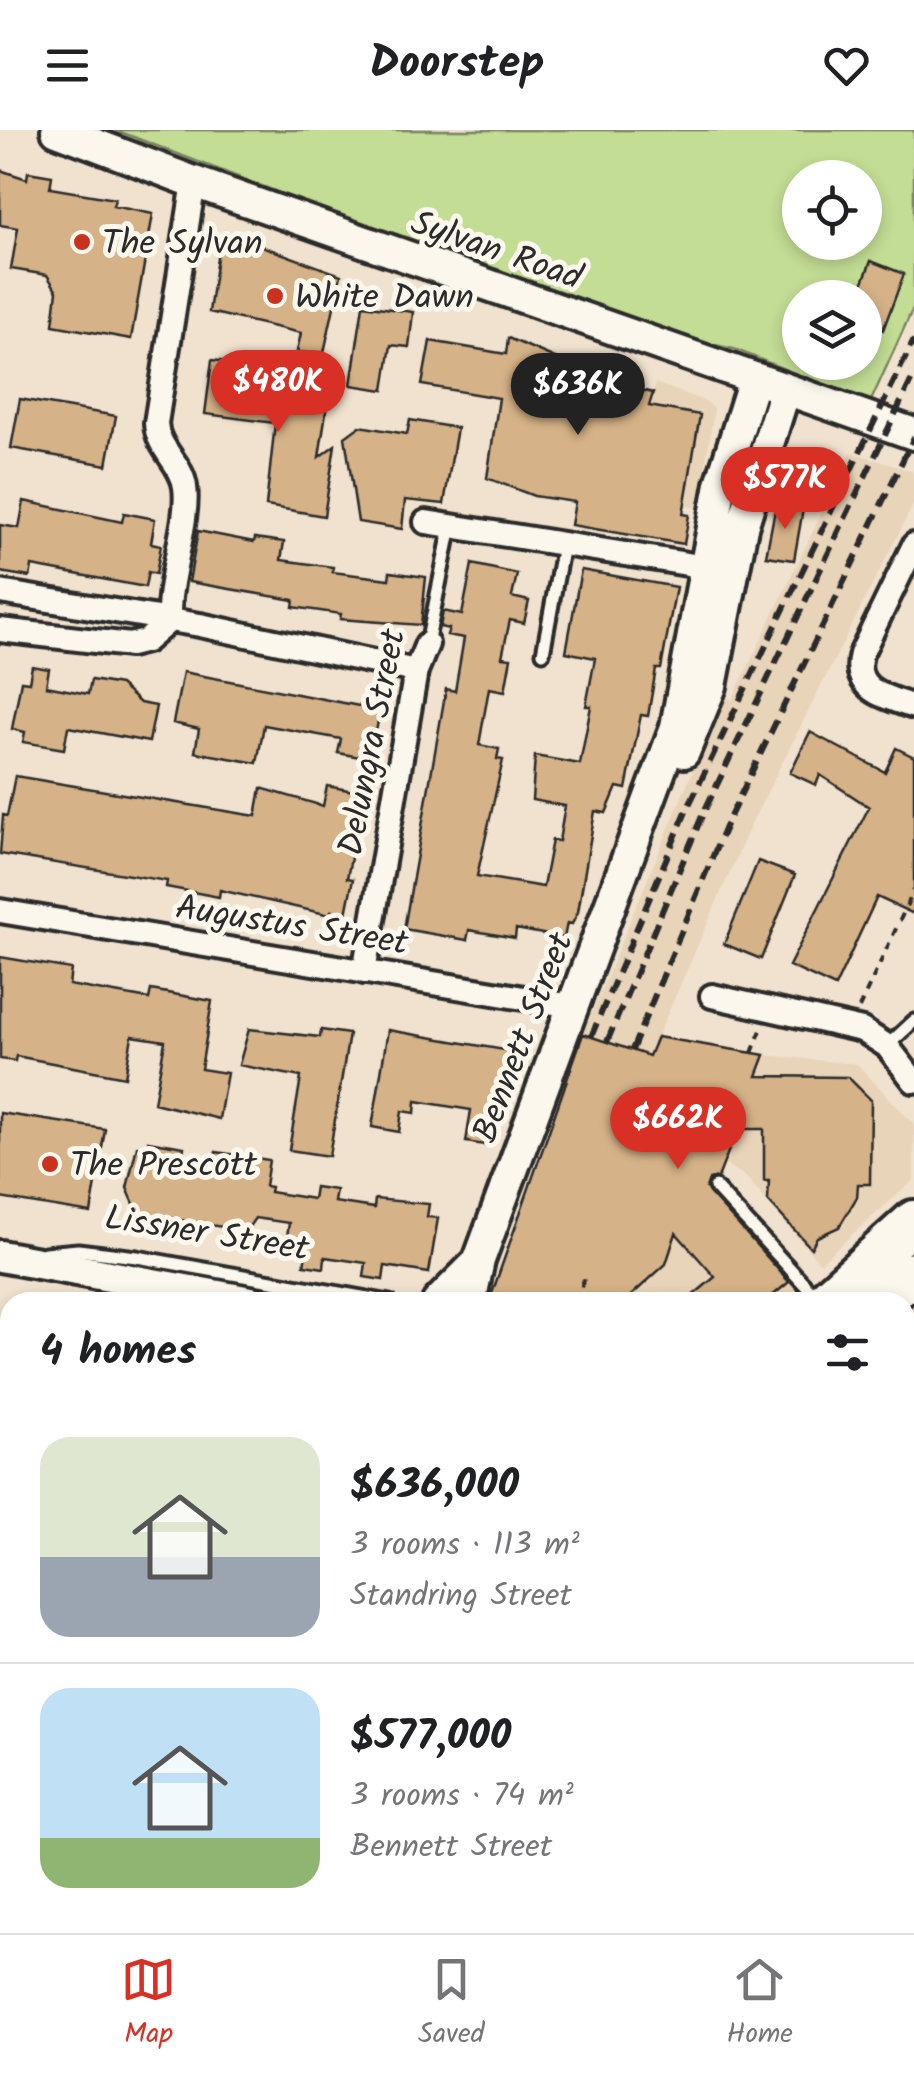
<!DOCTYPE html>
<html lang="en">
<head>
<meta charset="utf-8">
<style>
	:root { --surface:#fff; --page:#f2f2f2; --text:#202124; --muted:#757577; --line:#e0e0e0; --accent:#d93025 }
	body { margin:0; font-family:Kalam,sans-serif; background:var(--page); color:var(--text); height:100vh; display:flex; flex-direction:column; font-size:38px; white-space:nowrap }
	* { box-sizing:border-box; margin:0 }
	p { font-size:32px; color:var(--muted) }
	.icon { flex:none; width:55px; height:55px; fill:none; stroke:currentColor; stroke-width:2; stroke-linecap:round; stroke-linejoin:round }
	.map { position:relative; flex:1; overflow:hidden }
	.side { position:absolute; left:0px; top:1162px; width:915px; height:642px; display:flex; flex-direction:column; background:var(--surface); border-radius:30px 30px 0 0; box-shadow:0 5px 15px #0003 }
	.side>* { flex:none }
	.buttons { position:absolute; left:782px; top:30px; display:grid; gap:20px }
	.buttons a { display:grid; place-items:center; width:100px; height:100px; border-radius:50%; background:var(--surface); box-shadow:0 5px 15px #0003; font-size:50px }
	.price { position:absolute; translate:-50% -85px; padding:0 22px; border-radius:35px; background:var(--accent); color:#fff; font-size:32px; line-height:65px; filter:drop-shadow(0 2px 5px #0008) }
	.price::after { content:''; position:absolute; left:50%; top:60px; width:30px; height:22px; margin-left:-15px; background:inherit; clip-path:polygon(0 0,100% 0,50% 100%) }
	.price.on { background:#222; color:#fff }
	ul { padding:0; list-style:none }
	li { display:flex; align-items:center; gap:30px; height:250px; padding:0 40px }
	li+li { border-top:2px solid var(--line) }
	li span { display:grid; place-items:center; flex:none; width:280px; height:200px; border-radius:30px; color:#555 }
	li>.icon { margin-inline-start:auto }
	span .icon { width:120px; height:120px; fill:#fffc; stroke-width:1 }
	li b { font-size:42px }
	h2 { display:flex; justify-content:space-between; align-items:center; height:120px; padding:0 40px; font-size:42px }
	header { display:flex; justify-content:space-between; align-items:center; height:130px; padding:0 40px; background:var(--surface); font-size:45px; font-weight:800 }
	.tab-bar { display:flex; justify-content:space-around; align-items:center; height:140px; border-top:2px solid var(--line); background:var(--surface); font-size:28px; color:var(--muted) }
	.tab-bar a { display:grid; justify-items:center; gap:5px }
	.tab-bar .on { color:var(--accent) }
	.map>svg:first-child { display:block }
	.built { fill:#e8d4b9 }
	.green { fill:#c3dd94; stroke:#778460; stroke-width:2.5; fill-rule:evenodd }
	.building { fill:#d5b287; stroke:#2b2b2b; stroke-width:2.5 }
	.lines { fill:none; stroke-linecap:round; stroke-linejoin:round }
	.lane-casing { stroke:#2b2b2b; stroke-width:19 }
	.street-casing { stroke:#2b2b2b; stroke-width:30 }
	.secondary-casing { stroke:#2b2b2b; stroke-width:38 }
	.highway-casing { stroke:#2b2b2b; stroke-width:48 }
	.path { stroke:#2b2b2b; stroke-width:4; stroke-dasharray:8 8; stroke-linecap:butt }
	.lane { stroke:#fbf7ec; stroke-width:11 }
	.street { stroke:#fbf7ec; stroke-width:22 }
	.secondary { stroke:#fbf7ec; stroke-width:30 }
	.highway { stroke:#fbf7ec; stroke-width:40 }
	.rail { stroke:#2b2b2b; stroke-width:6; stroke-dasharray:15 8; stroke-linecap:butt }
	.poi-dot { fill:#c8321e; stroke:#fbf7ec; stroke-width:4 }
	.labels { text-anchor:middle; stroke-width:10; stroke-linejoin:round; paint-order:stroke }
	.poi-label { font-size:35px; fill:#2b2b2b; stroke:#fbf7ec; text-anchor:start }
	.street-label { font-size:35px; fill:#2b2b2b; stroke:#fbf7ec }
</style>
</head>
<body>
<header><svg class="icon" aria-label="menu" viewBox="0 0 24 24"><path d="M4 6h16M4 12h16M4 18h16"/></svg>Doorstep<svg class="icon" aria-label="heart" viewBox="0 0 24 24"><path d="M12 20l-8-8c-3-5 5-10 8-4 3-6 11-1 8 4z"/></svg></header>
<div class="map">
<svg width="914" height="1803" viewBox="0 0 914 1803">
	<rect width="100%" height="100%" fill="#f0e2ce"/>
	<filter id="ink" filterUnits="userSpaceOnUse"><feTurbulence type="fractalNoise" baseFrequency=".01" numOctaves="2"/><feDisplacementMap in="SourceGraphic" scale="20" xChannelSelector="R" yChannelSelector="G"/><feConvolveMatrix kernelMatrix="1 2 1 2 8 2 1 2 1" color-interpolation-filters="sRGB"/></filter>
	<g filter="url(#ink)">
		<path class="built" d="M655,253L707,272L714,279L699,378L636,367Z
			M851,322L914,342V373L752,692L649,926L583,904L724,566L732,570Z
			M765,925L857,934L914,994V1050L820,1133L745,1046L726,1035Z
			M712,1066L797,1159L781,1172H574L583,1140L638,1159L666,1134L682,1085Z"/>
		<path class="green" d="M115,0H914V176L870,273L734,219L677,207L369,97ZM800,48H865V112H800ZM800,168H865V232H800Z"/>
		<path class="building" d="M0,40L27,49L28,42L52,46L50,58L115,69L113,76L153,84L131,209L53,195L57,161L47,145L11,139L18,98L0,95Z
			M234,106L341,145L323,227L297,221L301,203L209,182L219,114Z
			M871,131L904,144L883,200L865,193V168H857Z
			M363,175L413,182L409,217L391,215L384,260L351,255Z
			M508,208L562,231L583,234L581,245L653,263L649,276L700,285L683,384L689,385L684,414L571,395L575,372L534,366L487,348L499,268L422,255L430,211L506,224Z
			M212,230L269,237L265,266L327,276L319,327L335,315L324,386L266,376L275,293L205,284Z
			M20,269L116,286L107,335L11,318Z
			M410,290L457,298L444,374L405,370L402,399L358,392L345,307L360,296L407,304Z
			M24,371L122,392L124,383L155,389L151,413L161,415L156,444L148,442L145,457L32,436L30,447L0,442V395L19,398Z
			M776,374L803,379L794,430L766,426Z
			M198,401L254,412L255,408L284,412L281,430L333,437L332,442L389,449L390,442L426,447L421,495L340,489L341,484L293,477L294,470L189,452Z
			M472,434L517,444L512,467L529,471L524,493L510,490L502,527L511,528L505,561L489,558L479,615L499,619L497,629L503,630L477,746L543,757L552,710L559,711L565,676L532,670L535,626L580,634L591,576H586L595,528L566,522L581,440L676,457L661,539H656L648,586L641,585L626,659L617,657L606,683L595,681L578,782L572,794L567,793L564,808L516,799L515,808L469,800L467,810L404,799L446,559L455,561L464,508L447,505L449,499L440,497L443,481L462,485Z
			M32,536L49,539L46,556L88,564L91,550L120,555L140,573L156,576L149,612L68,597L64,619L23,612L25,602L12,599L21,551L29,552Z
			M183,542L380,580L371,629L338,623L341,609L264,595L257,633L195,622L199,599L173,593Z
			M810,602L885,642L896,618L914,627V784L877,767L835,857L789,836L869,677L820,645L816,655L790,643Z
			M15,646L256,686L261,658L323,676L327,656L364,663L347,748L353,749L346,784L331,781L330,785L220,760L219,767L166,757L167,751L0,724L3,685L7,686Z
			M758,731L795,745L761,829L724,814Z
			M0,827L71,839L69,855L149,869L151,860L212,871L201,939L227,943L219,989L154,973L165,911L132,906L125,947L16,926L15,931L0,929Z
			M249,899L320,907L321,900L349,904L329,1026L289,1020L301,947L239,935Z
			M388,900L516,922L511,956L508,955L502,989L496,987L491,1016L466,1012L471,980L416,971L415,983L402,981L399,1002L372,997Z
			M583,904L649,926L657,907L765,925L757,946L848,947L871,970L870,1054H858L857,1067L839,1097L817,1107L811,1118L768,1071L769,1051H764V999H737L718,1048L709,1050L706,1058L789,1152L765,1172H685L715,1147L676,1103L666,1134L624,1172H489Z
			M0,983L105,999L91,1083L0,1068Z
			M148,1011L184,1017L182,1028L214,1033L216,1022L269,1030L265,1056L271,1057L270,1062L313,1069L315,1057L336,1060L334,1072L374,1078L375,1069L429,1074L427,1087L438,1088L429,1143L385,1136L383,1150L364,1147L366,1133L325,1127L324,1138L304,1135L306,1124L285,1120L289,1093L255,1088L246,1101L138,1083L127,1058L137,1016L147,1017Z"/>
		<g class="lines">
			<g class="lane-casing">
				<path id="lane" d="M427,514L451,396
					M543,523L563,415
					M887,916L914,891
					M715,1057L818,1169
					M45,1123L78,1120L137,1127L390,1172
					M227,1795V1803"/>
			</g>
			<g class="street-casing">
				<path id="street" d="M426,392L706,437
					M914,415L861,524C851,561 887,567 914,577
					M0,462L200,495L416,541
					M169,491C167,448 190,391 185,357C182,333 157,319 156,293L194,52
					M0,500L130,515L146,511L169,491
					M0,781L572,876
					M364,842L416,541L427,514
					M712,866L862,900L887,916L914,951
					M789,1803L790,1795"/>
			</g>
			<g class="secondary-casing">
				<path id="secondary" d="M57,0L194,52L914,304
					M684,622L711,556L742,397L785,260
					M0,1126L251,1172
					M438,1172L474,1136
					M470,1172L479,1130L676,597L721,354L754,249
					M0,1633L10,1635
					M141,1795L150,1803
					M80,1803L81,1795
					M105,1803L106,1795"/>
			</g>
			<g class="highway-casing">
				<path id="highway" d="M824,1172L914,1091
					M881,1172L914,1143
					M391,1803L419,1795
					M450,1803L455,1795"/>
			</g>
			<path class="path" d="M859,878L914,760
				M752,923L761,900
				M577,1172L586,1142
				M905,1476L914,1472
				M608,1795L655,1803"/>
			<use href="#lane" class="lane"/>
			<use href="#street" class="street"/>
			<use href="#secondary" class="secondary"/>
			<use href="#highway" class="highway"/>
			<path class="rail" d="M591,907L688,677L914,210
				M607,912L702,686L912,249
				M632,920L725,697L914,307"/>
		</g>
	</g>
	<g class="poi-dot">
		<circle cx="82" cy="112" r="10"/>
		<circle cx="275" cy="166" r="10"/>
		<circle cx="50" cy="1034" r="10"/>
	</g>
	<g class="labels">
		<g class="poi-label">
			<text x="102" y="124">The Sylvan</text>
			<text x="295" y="178">White Dawn</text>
			<text x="70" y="1046">The Prescott</text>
		</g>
		<g class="street-label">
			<text transform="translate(497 119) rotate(19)" y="12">Sylvan Road</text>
			<text transform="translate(371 612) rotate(-79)" y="12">Delungra Street</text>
			<text transform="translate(292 794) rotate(9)" y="12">Augustus Street</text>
			<text transform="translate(522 907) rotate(-69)" y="12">Bennett Street</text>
			<text transform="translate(207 1102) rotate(9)" y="12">Lissner Street</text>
		</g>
	</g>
</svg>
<div class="buttons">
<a><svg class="icon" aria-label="locate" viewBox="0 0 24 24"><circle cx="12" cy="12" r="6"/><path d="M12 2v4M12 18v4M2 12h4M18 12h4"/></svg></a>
<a><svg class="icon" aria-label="layers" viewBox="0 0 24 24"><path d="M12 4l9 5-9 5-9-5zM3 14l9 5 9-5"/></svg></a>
</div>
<b class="price" style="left:278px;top:305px">$480K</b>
<b class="price on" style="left:578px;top:308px">$636K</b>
<b class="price" style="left:785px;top:402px">$577K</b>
<b class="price" style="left:678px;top:1042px">$662K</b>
<section class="side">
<h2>4 homes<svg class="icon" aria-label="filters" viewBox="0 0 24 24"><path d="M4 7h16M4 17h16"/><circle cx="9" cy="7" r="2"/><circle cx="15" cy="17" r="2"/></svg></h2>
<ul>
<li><span style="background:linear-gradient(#dfe7d0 60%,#9aa5b1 0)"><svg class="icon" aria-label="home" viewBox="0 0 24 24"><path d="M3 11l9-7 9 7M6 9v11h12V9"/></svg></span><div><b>$636,000</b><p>3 rooms · 113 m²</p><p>Standring Street</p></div></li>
<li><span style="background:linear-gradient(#bfe0f5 75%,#8fb573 0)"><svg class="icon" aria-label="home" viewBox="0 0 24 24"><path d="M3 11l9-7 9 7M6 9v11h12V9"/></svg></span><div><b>$577,000</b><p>3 rooms · 74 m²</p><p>Bennett Street</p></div></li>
</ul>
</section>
</div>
<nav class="tab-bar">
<a class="on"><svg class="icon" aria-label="map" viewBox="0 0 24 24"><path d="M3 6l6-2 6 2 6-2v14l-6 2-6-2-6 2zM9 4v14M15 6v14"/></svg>Map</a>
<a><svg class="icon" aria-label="saved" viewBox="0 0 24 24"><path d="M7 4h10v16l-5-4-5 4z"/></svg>Saved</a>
<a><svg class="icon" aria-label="home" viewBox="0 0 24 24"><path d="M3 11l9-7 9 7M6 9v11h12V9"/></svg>Home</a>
</nav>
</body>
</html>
